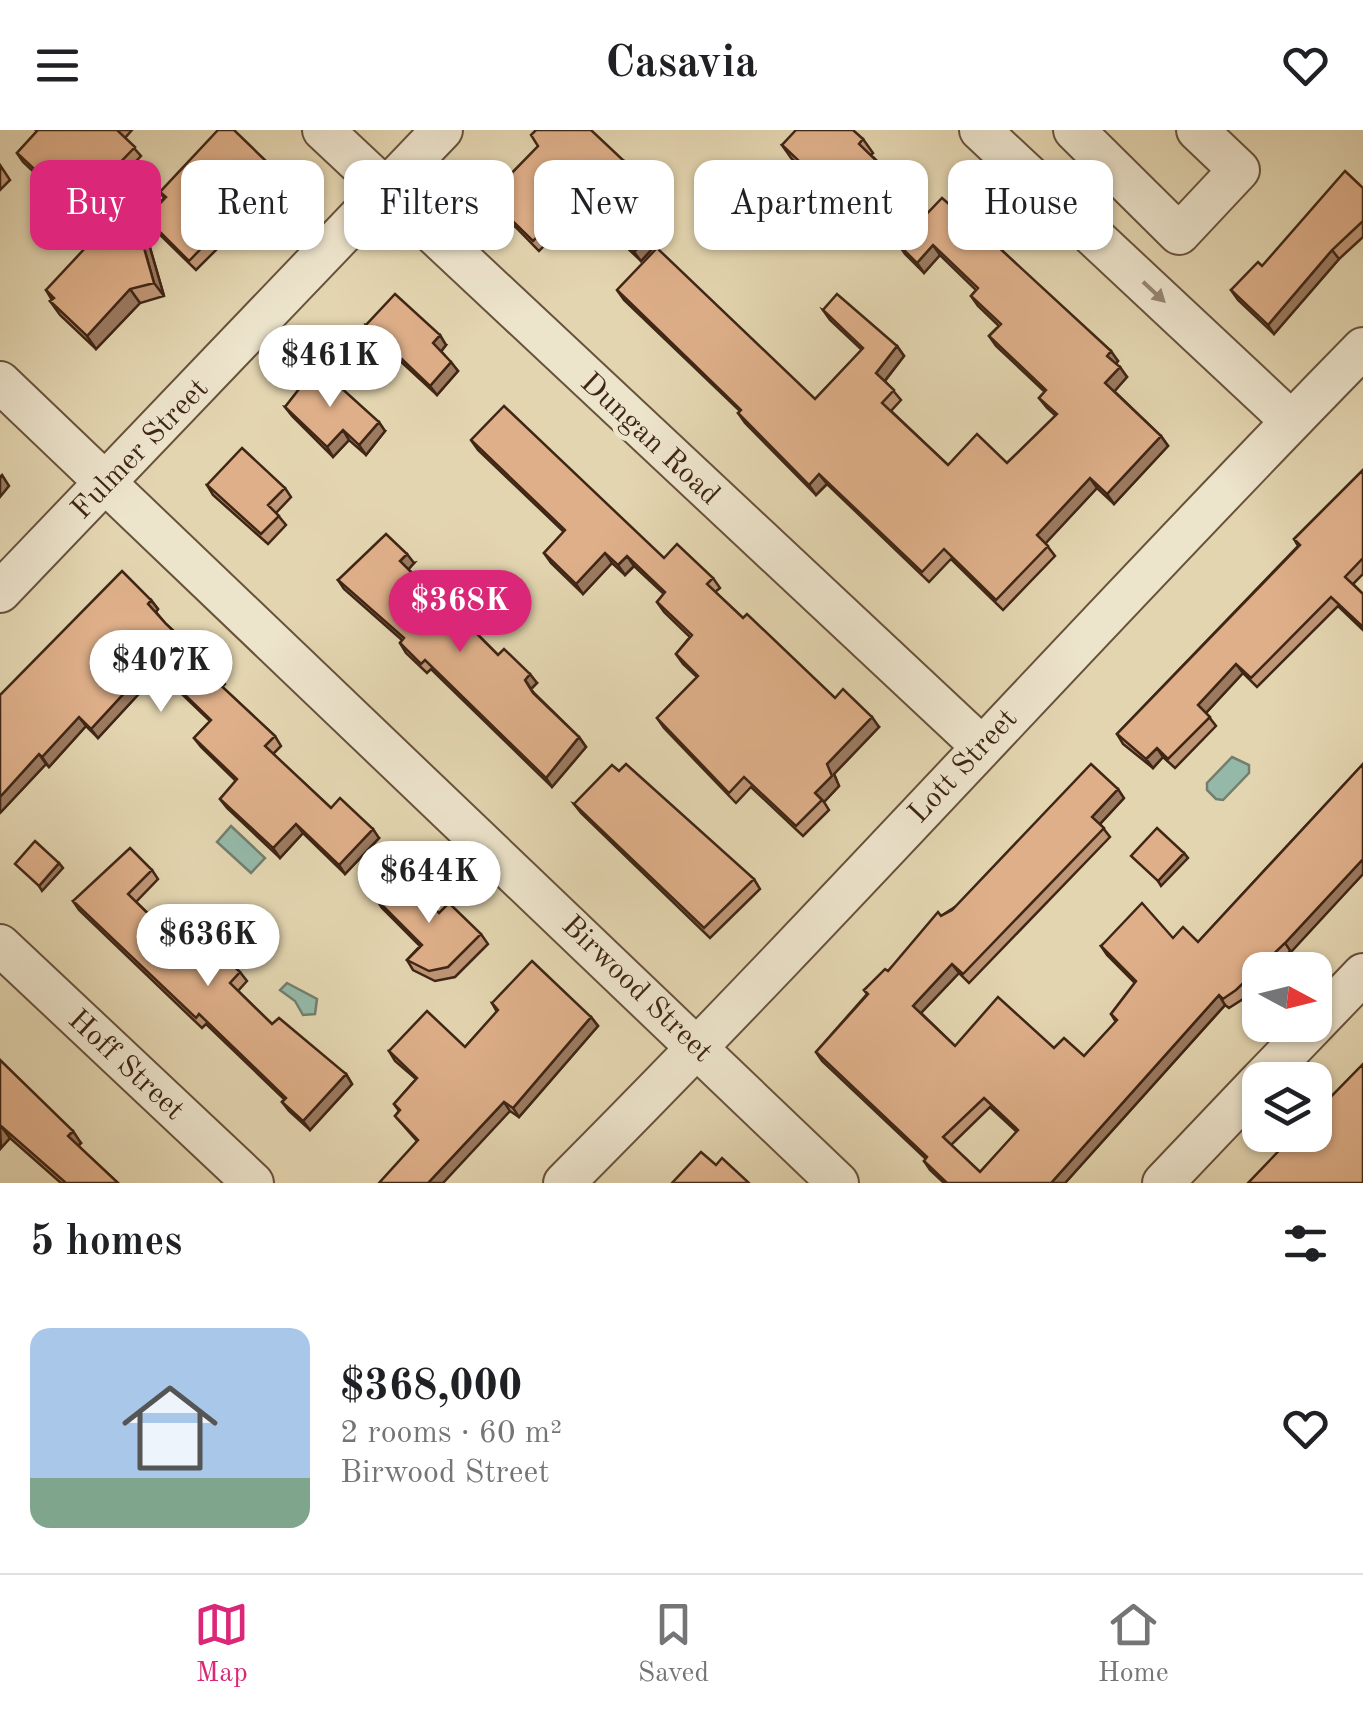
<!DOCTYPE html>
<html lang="en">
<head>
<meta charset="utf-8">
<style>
	:root { --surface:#fff; --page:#f2f2f2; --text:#202124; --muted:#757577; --line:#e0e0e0; --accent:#db2777 }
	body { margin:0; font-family:"Old Standard TT",serif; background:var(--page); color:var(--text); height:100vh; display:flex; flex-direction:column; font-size:38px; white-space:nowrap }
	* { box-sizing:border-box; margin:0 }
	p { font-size:32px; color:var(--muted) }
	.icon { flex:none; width:55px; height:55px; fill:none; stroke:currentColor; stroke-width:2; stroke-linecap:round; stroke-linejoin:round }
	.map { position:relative; height:1053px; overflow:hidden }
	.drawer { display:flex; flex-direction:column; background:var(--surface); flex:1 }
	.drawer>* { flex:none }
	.banner { position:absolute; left:30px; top:30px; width:1305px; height:90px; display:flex; gap:20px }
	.needle { width:65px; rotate:97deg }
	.controls { position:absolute; left:1242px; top:822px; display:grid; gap:20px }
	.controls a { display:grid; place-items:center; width:90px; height:90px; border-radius:20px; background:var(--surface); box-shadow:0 2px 8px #0004; font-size:50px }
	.price { position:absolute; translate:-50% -85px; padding:0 22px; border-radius:35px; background:#fff; color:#222; font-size:32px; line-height:65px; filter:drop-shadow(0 2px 5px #0008) }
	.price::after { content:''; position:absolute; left:50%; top:60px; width:30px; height:22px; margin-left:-15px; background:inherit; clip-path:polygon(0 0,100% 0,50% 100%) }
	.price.selected { background:var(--accent); color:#fff }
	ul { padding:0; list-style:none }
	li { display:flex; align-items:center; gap:30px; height:250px; padding:0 30px }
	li+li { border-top:2px solid var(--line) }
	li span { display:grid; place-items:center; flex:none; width:280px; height:200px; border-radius:20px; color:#555 }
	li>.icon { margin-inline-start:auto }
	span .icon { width:120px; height:120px; fill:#fffc; stroke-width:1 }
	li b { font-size:42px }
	h2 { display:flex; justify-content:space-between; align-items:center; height:120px; padding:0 30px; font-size:42px }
	.tag { padding:0 35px; border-radius:20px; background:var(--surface); box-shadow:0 2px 8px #0004; font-size:35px; line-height:90px }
	.tag.selected { background:var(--accent); color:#fff }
	header { display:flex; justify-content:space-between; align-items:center; height:130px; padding:0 30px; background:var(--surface); font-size:45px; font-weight:800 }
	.menu { display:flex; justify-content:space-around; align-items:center; height:140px; border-top:2px solid var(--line); background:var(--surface); font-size:28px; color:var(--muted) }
	.menu a { display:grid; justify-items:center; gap:5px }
	.menu .selected { color:var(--accent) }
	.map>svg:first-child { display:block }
	.water { fill:#95b9a9; stroke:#737e6e; stroke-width:2.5 }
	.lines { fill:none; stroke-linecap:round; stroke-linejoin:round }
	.minor-casing { stroke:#68523c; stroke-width:44 }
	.minor { stroke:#ede4cc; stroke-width:40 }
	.wall { fill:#bf9676; stroke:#3f2615; stroke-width:2.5; fill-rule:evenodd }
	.shaded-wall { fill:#9b7a60; stroke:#3f2615; stroke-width:2.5 }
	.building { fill:#deaf89; stroke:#3f2615; stroke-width:2.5; fill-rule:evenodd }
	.oneway { fill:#968570 }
	.labels { text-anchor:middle; stroke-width:10; stroke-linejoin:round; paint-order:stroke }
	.street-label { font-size:30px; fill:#3f2615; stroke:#ede4cc }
</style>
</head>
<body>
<header><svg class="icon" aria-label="menu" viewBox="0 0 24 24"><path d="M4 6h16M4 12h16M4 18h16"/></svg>Casavia<svg class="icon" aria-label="heart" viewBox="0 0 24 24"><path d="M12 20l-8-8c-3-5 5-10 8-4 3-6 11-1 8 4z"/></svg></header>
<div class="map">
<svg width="1363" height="1053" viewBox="0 0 1363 1053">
	<rect width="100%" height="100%" fill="#e3d5b0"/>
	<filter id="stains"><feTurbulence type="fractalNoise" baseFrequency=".002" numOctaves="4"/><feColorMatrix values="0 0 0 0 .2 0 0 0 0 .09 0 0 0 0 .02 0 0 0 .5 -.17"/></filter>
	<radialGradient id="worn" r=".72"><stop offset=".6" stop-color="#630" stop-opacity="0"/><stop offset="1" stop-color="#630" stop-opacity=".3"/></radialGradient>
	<path class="water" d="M1232,627L1249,635V643L1223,670L1216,669L1207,660V653Z
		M231,696L265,728L251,743L217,712Z
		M287,853L317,869L315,884L303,885L295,871L280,860Z"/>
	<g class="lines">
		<g class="minor-casing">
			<path id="minor" d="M323,0L980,615
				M980,0L1291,291
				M1074,0L1179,104L1239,40L1197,0
				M0,252L838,1053
				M0,462L442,0
				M0,815L253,1053
				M1315,894L1363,844
				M1261,950L1314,895
				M564,1053C836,780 1093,493 1363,218
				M1163,1053L1260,951"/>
		</g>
		<use href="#minor" class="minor"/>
	</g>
	<path class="wall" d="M36,0H132L125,8L141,26L82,87L23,32L17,23L37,1Z
		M863,9L873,23L871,25L883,37L893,50L864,80L840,57L830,66L791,28L782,15Z
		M624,31L630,41L616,56L664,106L641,131L583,76L539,121L499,80L492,71L507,56L503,52Z
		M0,35L10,50L0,60Z
		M274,41L220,99L227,109L196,140L152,97L146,88L164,68L160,62Z
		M1363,58V107L1339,129L1274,204L1238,170L1231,160Z
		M958,82L985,98L992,108L991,110L1118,231L1116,234L1127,247L1114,261L1161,306L1168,316L1114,374L1097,358L1045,413L1055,426L1003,480L951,429L929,452L827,354L816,365L745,293L738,283L740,281L624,170L617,160L815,269L862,220L830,190L823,180L897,216L904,226L885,251L901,270L891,281L948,335L1007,333L1056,286L1047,278L1039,268L1045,262L996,216L989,206L999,196L978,176L971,166L976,160L940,125L924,143L905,124L898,114Z
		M129,98L146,104L164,166L140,173L96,219L60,185L50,171L52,170L46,160Z
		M366,195L446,215L441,221L458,241L437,265L372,205Z
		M285,277L385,301L366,325L349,310L333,327L292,286Z
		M471,310L664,428L713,448L720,458L715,462L743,488L835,568L879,597L834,644L839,656L824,672L829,680L803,706L751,657L736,673L664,598L657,588L697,547L683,534L676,524L690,507L664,482L657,472L664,464L634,436L625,445L612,433L583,464L551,433L544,423L564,402L478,320Z
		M1363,340V444L1353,454L1363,464V500L1338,476L1257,557L1243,543L1206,583L1216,596L1175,638L1163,627L1153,638L1123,614L1117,604L1298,416L1294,409Z
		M207,355L285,358L291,367L276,383L286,395L268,414L213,365Z
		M414,433L408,439L439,470L475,494L471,498L498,525L537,553L531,559L534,563L579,607L586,617L552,657L431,539L427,543L406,523L400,513L402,510L344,459L338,450Z
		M151,470L158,479L156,482L166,494L219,544L225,554L222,557L275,606L281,616L273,624L331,678L379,708L345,744L303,703L280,728L227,678L220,669L236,651L201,617L194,608L210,591L159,542L98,608L86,596L49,637L46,634L0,683Z
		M1363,634V744L1272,840H1260V852L1243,869L1229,878L1225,875L1065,1053H944L930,1040L924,1031L926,1029L822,931L816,922L867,864L864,860L888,841L941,786L1124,668L1100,694L1110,707L969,853L959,843L921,883L955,916L1054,918L1084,926L1116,892L1111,884L1135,853L1107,825L1101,816L1173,808L1198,812ZM990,977L1017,1002L980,1042L951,1015Z
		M574,674L754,749L760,759L710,808L581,683Z
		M152,740L158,749L136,772L184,819L240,842L247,851L238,861L272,894L346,944L352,954L310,1000L289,981L282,972L284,969L206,894L202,898L79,780L73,771Z
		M376,769L481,804L488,814L455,847L435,851L413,840L407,830L420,816L382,778Z
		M492,873L591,887L598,896L519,987L510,981L417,1011L395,986L399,981L394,974L416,949L395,931L389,921L465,917L497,882Z
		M0,930L81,1013L78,1016L118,1053H61L10,1008L1,1018Z"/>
	<path class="shaded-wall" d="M267,32L274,41L218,101L212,91Z
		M136,90L146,104L164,166L154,153Z
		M658,96L664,106L641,131L634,122Z
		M933,115L940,125L924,143L917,133Z
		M1332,120L1339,129L1274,204L1268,195Z
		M130,159L140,173L96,219L87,206Z
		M440,205L446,215L440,223L433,213Z
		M897,216L904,226L883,253L876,243Z
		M1111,221L1118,231L1114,236L1107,226Z
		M451,232L458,241L437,265L430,256Z
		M1120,237L1127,247L1113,263L1105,253Z
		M379,292L385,301L366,325L359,315Z
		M343,300L349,310L333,327L327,317Z
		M1161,306L1168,316L1114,374L1107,364Z
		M819,344L827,354L816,365L809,355Z
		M2,345L9,356L0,367V347Z
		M1090,348L1097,358L1044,415L1037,405Z
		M605,423L612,433L583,464L576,454Z
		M407,424L414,433L407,441L400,431Z
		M627,426L634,436L625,445L618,435Z
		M151,470L158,479L155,483L148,474Z
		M468,484L475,494L469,499L463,490Z
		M152,533L159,542L98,608L91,599Z
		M1236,534L1243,543L1204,585L1198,575Z
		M530,544L537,553L531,559L525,550Z
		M79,587L86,596L49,637L42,627Z
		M872,587L879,597L834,644L839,656L824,672L815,663L827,634Z
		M579,607L586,617L552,657L546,648Z
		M1157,618L1163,627L1153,638L1146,629Z
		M39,624L46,634L0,683V667Z
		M1118,659L1124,668L1098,696L1092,687Z
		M296,694L303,703L280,728L273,718Z
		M373,699L379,708L345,744L339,735Z
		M1184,723L1188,728L1161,756L1158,751Z
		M1363,729V744L1291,822L1285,813Z
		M59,733L63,738L42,761L39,756Z
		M952,834L959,843L919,885L913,876Z
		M1219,865L1225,875L1065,1053H1051Z
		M591,887L598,896L519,987L513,978Z
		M346,944L352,954L310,1000L303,991Z
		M504,972L510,981L443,1053H428Z
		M1,996L10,1008L1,1018L0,997Z
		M73,1001L81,1013L76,1018L68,1006Z"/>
	<path class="building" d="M36,0H117L135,17L76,78L17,23L37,1Z
		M218,0H234L267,32L212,91L220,99L189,131L146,88L166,67L160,62Z
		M536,0H591L624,31L608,48L658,96L634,122L576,67L533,111L492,71L508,55L503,52L538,16L531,5Z
		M796,0H853L863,9L859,14L883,37L855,67L830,43L821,52L782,15Z
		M1345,41L1363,58V91L1332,120L1268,195L1231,160L1258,132L1262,136Z
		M942,68L958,82L963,76L985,98L982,102L1111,221L1107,226L1120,237L1105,253L1161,306L1107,364L1090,348L1037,405L1048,416L996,470L944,419L922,442L819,344L809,355L738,283L741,280L617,160L657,118L815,269L863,218L823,180L837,164L897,216L876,243L894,260L882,273L948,335L977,304L1007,333L1057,284L1039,268L1046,260L989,206L1001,194L971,166L978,158L933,115L917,133L898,114Z
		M115,86L129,98L136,90L154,153L130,159L87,206L50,171L54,168L46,160Z
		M395,164L440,205L433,213L451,232L430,256L366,195Z
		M317,236L379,292L359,315L343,300L327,317L285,277Z
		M504,276L664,428L677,414L713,448L707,454L743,488L747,484L835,568L843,559L872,587L827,634L832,646L815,663L822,670L796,696L744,647L729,663L657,588L698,546L676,524L692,505L657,472L665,462L627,426L618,435L605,423L576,454L544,423L565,400L471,310Z
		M242,318L285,358L268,375L279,386L261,404L207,355Z
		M1363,340V428L1345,447L1363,464V497L1331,467L1251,548L1236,534L1198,575L1210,587L1168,629L1157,618L1146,629L1117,604L1300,415L1294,409Z
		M386,404L407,424L400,431L439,470L446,463L468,484L463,490L498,525L504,519L530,544L525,550L533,563L579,607L546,648L425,530L421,534L400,513L404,508L338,450Z
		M122,441L151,470L148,474L166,494L219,544L214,549L275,606L265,616L331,678L340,668L373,699L339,735L296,694L273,718L220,669L237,649L194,608L211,590L152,533L91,599L79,587L42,627L39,624L0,667V565Z
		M626,634L754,749L704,798L574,674L612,635L619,641Z
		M1091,634L1118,659L1092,687L1104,698L963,844L952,834L913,876L955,916L998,867L1054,918L1064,908L1084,926L1117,890L1111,884L1136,851L1101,816L1104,813L1142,773L1173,808L1183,797L1198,812L1363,634V729L1285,813L1236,860L1223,869L1219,865L1051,1053H947L924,1031L927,1027L816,922L868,864L864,860L885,839L888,841L938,782L941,786L952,780ZM984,968L1018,1000L980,1042L943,1007Z
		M1157,698L1184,723L1158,751L1131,726Z
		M35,711L59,733L39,756L15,734Z
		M130,718L152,740L128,764L184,819L202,805L240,842L230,853L272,894L279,888L346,944L303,991L282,972L286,968L199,884L196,888L73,771Z
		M402,744L439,783L449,773L481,804L448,837L429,841L407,830L422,815L376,769Z
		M532,831L591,887L513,978L504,972L428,1053H379L418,1010L395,986L400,980L394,974L417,948L389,921L427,881L465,917L498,880L492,873Z
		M0,930L73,1001L68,1006L118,1053H66L1,996L0,997Z
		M1363,934V1053H1248L1294,1005H1315V983Z
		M701,1022L716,1035L722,1028L749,1053H672Z"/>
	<defs><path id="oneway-solid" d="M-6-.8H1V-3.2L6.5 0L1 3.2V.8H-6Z" transform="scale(2.5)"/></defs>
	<use class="oneway" href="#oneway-solid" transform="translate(1154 162) rotate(43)"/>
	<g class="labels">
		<g class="street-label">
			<text transform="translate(651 308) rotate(43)" y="10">Dungan Road</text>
			<text transform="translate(139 318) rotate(-46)" y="10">Fulmer Street</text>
			<text transform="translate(962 635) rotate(-47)" y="10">Lott Street</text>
			<text transform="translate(638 858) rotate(44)" y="10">Birwood Street</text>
			<text transform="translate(127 934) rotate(43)" y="10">Hoff Street</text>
		</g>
	</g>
	<rect width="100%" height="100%" filter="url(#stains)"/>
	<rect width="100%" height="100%" fill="url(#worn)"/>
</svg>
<div class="controls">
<a><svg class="needle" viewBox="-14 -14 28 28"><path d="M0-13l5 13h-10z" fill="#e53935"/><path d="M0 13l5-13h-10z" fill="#757577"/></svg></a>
<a><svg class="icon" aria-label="layers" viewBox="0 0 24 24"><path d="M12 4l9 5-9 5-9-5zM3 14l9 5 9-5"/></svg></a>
</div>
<b class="price" style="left:330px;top:280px">$461K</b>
<b class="price selected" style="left:460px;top:525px">$368K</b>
<b class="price" style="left:161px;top:585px">$407K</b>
<b class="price" style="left:429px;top:796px">$644K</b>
<b class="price" style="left:208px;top:859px">$636K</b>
<div class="banner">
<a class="tag selected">Buy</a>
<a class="tag">Rent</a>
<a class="tag">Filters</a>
<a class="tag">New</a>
<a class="tag">Apartment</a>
<a class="tag">House</a>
</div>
</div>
<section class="drawer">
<h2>5 homes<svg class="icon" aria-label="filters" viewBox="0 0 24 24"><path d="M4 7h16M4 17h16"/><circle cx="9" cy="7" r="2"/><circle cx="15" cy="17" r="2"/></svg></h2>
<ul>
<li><span style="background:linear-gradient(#a9c7e8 75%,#7fa58c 0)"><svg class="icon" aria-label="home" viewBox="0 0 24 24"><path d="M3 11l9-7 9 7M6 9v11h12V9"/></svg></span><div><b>$368,000</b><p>2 rooms · 60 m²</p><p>Birwood Street</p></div><svg class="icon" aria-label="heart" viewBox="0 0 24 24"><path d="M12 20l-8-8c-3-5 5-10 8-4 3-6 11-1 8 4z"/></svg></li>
</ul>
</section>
<nav class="menu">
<a class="selected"><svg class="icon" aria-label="map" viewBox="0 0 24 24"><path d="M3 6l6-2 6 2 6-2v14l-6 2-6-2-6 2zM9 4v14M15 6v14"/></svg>Map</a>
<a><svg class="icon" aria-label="saved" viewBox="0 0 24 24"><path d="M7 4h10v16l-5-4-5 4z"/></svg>Saved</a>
<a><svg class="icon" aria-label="home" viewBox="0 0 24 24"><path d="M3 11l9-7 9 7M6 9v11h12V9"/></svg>Home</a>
</nav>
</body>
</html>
